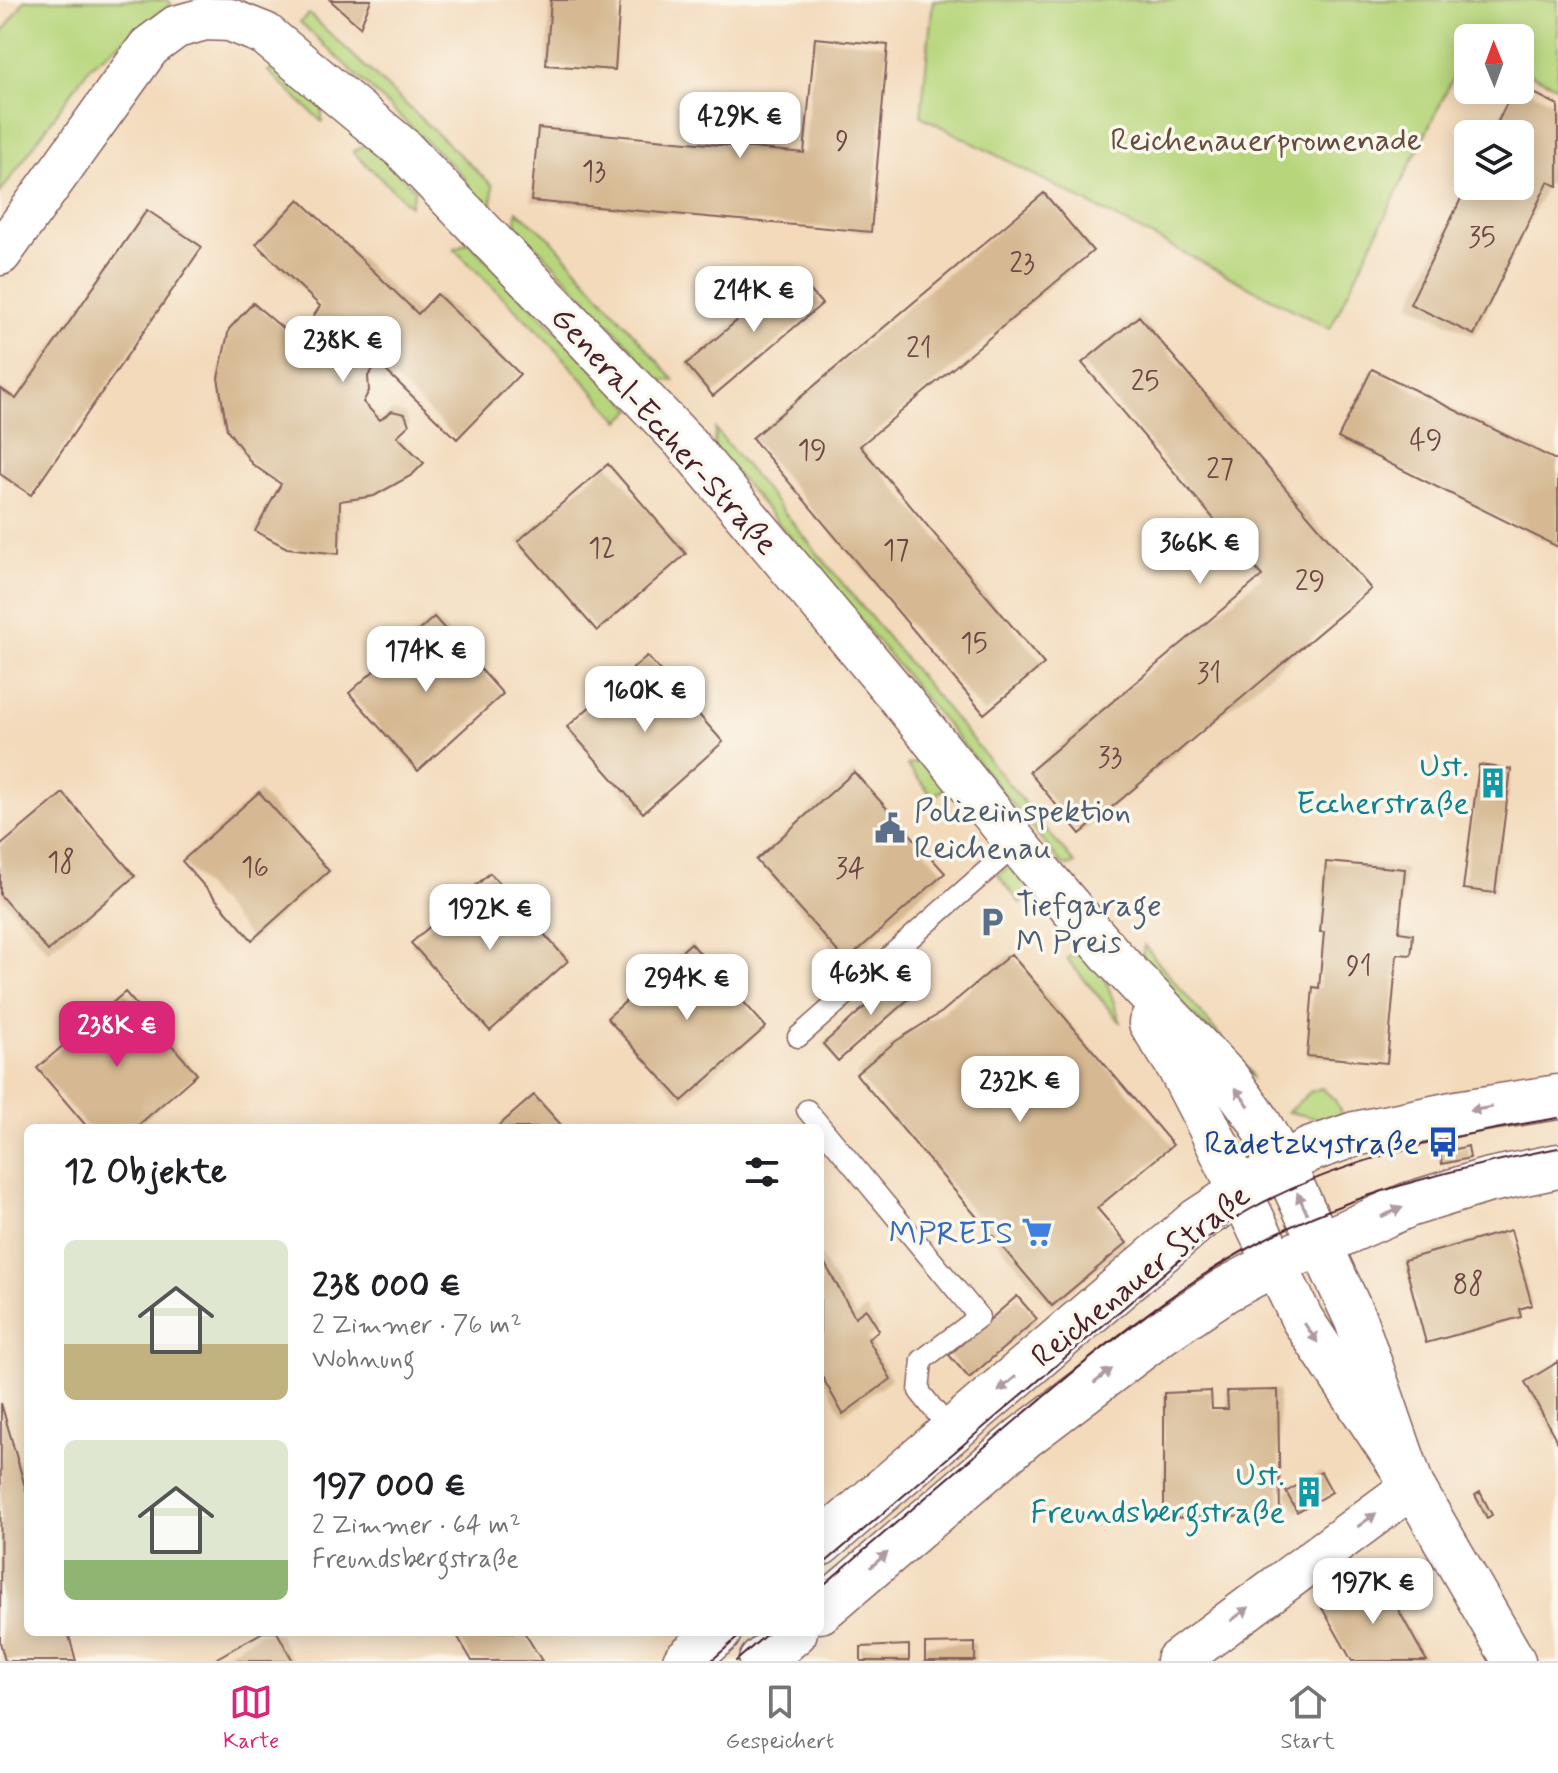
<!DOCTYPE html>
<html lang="de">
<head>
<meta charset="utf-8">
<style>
	:root { --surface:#fff; --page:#f2f2f2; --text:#202124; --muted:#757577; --line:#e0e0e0; --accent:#db2777 }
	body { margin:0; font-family:Mynerve,sans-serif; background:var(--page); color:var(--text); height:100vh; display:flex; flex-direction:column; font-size:30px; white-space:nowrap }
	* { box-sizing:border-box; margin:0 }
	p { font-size:26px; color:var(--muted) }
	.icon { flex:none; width:44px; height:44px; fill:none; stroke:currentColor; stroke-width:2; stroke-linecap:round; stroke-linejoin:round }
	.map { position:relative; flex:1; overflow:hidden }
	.details { position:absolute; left:24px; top:1124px; width:800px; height:512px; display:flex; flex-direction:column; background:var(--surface); border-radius:12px; box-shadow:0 4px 20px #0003 }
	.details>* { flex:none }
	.needle { width:52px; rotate:359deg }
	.fabs { position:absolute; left:1454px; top:24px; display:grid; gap:16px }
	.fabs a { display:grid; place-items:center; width:80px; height:80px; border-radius:12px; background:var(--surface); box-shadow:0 4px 20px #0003; font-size:40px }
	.price { position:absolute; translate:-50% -68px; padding:0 18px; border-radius:16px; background:#fff; color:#222; font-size:26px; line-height:52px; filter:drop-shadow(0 2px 4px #0008) }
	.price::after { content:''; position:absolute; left:50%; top:48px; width:24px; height:18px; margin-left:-12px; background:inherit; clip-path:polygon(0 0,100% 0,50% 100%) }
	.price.active { background:var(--accent); color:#fff }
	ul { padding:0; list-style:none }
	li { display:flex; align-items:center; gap:24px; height:200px; padding:0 40px }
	li span { display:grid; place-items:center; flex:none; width:224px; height:160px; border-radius:12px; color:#555 }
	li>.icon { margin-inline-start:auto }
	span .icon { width:96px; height:96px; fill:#fffc; stroke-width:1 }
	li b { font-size:34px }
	h2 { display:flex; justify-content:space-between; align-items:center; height:96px; padding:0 40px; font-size:34px }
	.dock { display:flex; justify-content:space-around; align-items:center; height:112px; border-top:2px solid var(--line); background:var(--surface); font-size:22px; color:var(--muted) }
	.dock a { display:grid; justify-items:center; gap:4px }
	.dock .active { color:var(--accent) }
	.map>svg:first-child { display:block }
	.green { fill:#b7d67c; stroke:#807a54; stroke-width:2 }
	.building { fill:#d6b993 }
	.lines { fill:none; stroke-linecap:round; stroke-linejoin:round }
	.service-casing { stroke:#85605d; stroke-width:23 }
	.minor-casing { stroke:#85605d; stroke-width:45 }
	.tertiary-casing { stroke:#85605d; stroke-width:47 }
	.service { stroke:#fff; stroke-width:20 }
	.minor { stroke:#fff; stroke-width:42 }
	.tertiary { stroke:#fff; stroke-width:44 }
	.tram { stroke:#4a1f2b; stroke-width:2 }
	.oneway { fill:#ae9aa0 }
	.labels { text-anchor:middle; stroke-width:7; stroke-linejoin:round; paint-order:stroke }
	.number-label { font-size:28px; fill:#6d4645 }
	.park-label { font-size:32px; fill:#654d3f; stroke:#fbf7ec }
	.street-label { font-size:32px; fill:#4a1f2b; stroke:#fbf7ec }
	.culture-label { font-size:32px; fill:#0d838f; stroke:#fbf7ec; text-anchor:end }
	.service-label { font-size:32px; fill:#4e5e75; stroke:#fbf7ec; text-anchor:start }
	.transit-label { font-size:32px; fill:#164399; stroke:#fbf7ec; text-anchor:end }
	.shop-label { font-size:32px; fill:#366cbe; stroke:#fbf7ec; text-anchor:end }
</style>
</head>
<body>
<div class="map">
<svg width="1558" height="1661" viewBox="0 0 1558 1661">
	<rect width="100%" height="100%" fill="#fbf7ec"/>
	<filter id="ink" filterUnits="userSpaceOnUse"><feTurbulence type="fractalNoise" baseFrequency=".0125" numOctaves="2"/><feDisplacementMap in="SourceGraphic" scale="16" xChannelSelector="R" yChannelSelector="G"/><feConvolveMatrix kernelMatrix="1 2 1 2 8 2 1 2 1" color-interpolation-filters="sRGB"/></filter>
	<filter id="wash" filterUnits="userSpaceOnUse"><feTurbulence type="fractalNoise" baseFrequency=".006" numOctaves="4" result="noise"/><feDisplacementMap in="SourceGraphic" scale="32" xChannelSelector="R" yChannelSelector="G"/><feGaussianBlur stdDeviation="1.8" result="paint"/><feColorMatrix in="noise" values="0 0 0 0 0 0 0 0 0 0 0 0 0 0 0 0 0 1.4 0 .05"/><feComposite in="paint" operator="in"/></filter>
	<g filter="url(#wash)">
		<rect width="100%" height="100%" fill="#f3dabb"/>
		<path class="green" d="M25,0H168L171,4L90,66L0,193V36Z
			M933,0H1558V87L1520,69V38H1468V47L1330,329L921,116Z
			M309,14L493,186L491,219L467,192L465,178L300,22Z
			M281,67L322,101V122L268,71Z
			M366,144L415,189L410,206L353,152Z
			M517,211L551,239L675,381L651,380L638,369L639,359L632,348L540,250L534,245L519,246L515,242Z
			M469,242L633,409L620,421L545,338L454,249Z
			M715,429L1075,864L1068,866L1062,864L821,573L714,448Z
			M927,759L950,784L933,797L907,765Z
			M1010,866L1035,889L1020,903L998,875Z
			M1144,945L1251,1073L1252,1077L1142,960Z
			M1086,953L1103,972L1121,1023L1067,959L1071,955Z
			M1322,1088L1335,1100L1342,1115L1320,1119L1288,1112L1310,1092Z"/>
		<g id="blocks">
			<path class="building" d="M330,0H371L360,27Z
				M551,0H620L615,70L546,65Z
				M815,38L888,45L871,232L531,201L538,128L804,153Z
				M1520,86L1558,105V186L1548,182L1474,335L1410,304L1467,186H1520V134H1492L1513,90H1520Z
				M1044,193L1093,251L860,446L1044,664L984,714L752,438Z
				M299,199L418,314L437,294L520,374L457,439L378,363L368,376L369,391L363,402L380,420L392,411L405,414L409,425L397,436L424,463L412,475L374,496L340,501L339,554L287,548L255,531L281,484L252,464L227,429L218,378L229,329L253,303L321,361L333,358L344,360L358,343L340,326L330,332L317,329L313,317L320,306L256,244Z
				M147,210L202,247L31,495L0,474V388L16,399Z
				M794,272L822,304L713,396L686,364Z
				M1139,316L1371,589L1080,834L1029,772L1262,576L1082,363Z
				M1372,369L1558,461V547L1338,438Z
				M608,464L686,554L597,631L518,541Z
				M434,617L503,694L418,771L349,693Z
				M647,656L723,742L643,813L567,727Z
				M1479,765L1511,769L1495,893L1463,889Z
				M854,772L945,873L846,961L756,860Z
				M259,792L329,871L252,940L182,861Z
				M63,793L135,876L48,951L0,895V846Z
				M1326,862L1405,869L1399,932L1413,934L1412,947L1411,955L1397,954L1387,1063L1307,1056L1313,987L1319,988L1324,932H1320Z
				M490,873L568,961L490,1031L411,943Z
				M691,943L766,1027L682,1101L607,1018Z
				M1011,954L1173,1145L1097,1208L1127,1243L1052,1306L856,1074L896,1041L942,1012Z
				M904,972L919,990L838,1061L823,1044Z
				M125,992L197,1074L135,1128H88L37,1068Z
				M534,1095L564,1128H496Z
				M1468,1146L1470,1158L1442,1164L1440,1153Z
				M1511,1230L1532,1305L1519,1309L1521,1317L1426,1343L1404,1260Z
				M820,1255L855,1317L866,1309L879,1330L868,1339L891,1379L843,1414L820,1373Z
				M1017,1296L1037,1319L969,1378L949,1355Z
				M1558,1362V1443L1525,1382Z
				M1278,1390L1280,1516L1164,1518V1393L1211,1391L1212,1409H1228L1227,1391Z
				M1,1403L28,1497V1632H68L76,1661H5L0,1642Z
				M1321,1472L1332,1492L1297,1512L1286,1492Z
				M1480,1492L1492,1515L1487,1518L1475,1495Z
				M1380,1576L1421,1651L1427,1661H1352L1322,1608Z
				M263,1632H277L293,1661H219L217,1658Z
				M455,1632H524L542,1661H472Z
				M975,1643V1661H925V1644Z
				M909,1645V1661H861V1647Z"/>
		</g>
	</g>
	<g filter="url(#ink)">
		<use href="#blocks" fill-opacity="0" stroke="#85605d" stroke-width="2"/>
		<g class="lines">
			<g class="service-casing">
				<path id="service" d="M798,1037L1017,844
					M807,1110L979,1317L922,1360L919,1391L951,1431"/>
			</g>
			<g class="minor-casing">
				<path id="minor" d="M0,254L149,47L176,27L205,19L230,20L265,34L402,148L683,440L893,690L1017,844L1112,956L1228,1078L1257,1118L1283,1164L1356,1321L1413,1486
					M1150,1023L1178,1067L1207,1123L1302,1319L1413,1486L1514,1661
					M1177,1661L1413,1486"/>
			</g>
			<g class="tertiary-casing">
				<path id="tertiary" d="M820,1544L1198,1220L1283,1164L1309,1150L1355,1134L1457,1113L1558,1097
					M820,1611L1024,1437L1161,1333L1225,1290L1274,1264L1408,1205L1486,1181L1558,1166
					M685,1661L719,1632
					M761,1661L795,1632"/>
			</g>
			<use href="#service" class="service"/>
			<use href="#minor" class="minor"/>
			<use href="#tertiary" class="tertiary"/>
			<path class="tram" d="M820,1567L1189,1252C1209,1237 1228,1222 1249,1210C1343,1158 1453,1135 1558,1118
				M820,1588C883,1534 946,1480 1009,1426C1090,1357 1169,1290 1263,1240C1355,1192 1457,1168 1558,1148
				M711,1661L744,1632
				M736,1661L769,1632"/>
		</g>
		<defs><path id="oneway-solid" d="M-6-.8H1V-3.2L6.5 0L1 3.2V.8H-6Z" transform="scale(2)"/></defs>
		<g class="oneway">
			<use href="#oneway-solid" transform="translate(1242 1097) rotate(-127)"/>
			<use href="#oneway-solid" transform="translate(1481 1109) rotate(170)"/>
			<use href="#oneway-solid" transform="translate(1302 1203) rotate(-115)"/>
			<use href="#oneway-solid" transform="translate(1392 1212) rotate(-23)"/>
			<use href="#oneway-solid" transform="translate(1311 1333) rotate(56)"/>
			<use href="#oneway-solid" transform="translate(1103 1376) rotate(-38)"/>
			<use href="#oneway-solid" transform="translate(1007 1384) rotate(139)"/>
			<use href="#oneway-solid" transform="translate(1367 1520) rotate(-36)"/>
			<use href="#oneway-solid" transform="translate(879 1560) rotate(-41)"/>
			<use href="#oneway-solid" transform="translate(1240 1614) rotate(-37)"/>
		</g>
	</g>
	<defs>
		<g id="building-bare" transform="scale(2.4)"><path d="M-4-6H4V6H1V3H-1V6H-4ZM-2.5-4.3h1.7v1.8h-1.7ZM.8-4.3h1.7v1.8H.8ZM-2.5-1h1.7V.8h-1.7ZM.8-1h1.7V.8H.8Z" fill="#0f9aa8" stroke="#fbf7ec" stroke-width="2.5" paint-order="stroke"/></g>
		<g id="civic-bare" transform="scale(2.4)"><path d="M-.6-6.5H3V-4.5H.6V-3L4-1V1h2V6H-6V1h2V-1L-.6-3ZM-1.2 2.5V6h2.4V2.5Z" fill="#5c6f8a" stroke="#fbf7ec" stroke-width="2.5" paint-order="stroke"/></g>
		<g id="parking-bare" transform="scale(2.4)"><path d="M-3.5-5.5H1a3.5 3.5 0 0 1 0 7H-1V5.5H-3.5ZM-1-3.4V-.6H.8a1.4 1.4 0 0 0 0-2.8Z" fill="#5c6f8a" stroke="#fbf7ec" stroke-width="2.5" paint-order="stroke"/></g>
		<g id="bus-bare" transform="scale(2.4)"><path d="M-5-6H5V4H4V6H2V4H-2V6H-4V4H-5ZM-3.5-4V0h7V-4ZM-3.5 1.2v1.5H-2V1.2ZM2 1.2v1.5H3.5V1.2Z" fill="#1a4fb4" stroke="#fbf7ec" stroke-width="2.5" paint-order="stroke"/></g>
		<g id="supermarket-bare" transform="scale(2.4)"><path d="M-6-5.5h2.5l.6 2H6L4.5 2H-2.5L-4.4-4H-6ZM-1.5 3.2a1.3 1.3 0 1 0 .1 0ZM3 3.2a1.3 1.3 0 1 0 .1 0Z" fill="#3f7fe0" stroke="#fbf7ec" stroke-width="2.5" paint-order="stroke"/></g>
	</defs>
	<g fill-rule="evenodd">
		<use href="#building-bare" x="1493" y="783"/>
		<use href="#civic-bare" x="890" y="828"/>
		<use href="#parking-bare" x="992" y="922"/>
		<use href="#bus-bare" x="1443" y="1142"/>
		<use href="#supermarket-bare" x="1037" y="1232"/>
		<use href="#building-bare" x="1309" y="1492"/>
	</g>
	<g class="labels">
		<g class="number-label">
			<text x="842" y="150">9</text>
			<text x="594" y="180">13</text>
			<text x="1482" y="246">35</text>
			<text x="1022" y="272">23</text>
			<text x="919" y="357">21</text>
			<text x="1145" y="390">25</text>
			<text x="1426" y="449">49</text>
			<text x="812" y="459">19</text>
			<text x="1220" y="478">27</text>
			<text x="602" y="557">12</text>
			<text x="896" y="559">17</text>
			<text x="1310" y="590">29</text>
			<text x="974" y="652">15</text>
			<text x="1209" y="682">31</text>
			<text x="1110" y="766">33</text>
			<text x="61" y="871">18</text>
			<text x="255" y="876">16</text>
			<text x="850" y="877">34</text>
			<text x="1359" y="975">91</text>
			<text x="1468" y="1293">88</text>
		</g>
		<g class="park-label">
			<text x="1266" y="150">Reichenauerpromenade</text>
		</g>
		<g class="street-label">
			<text transform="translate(665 430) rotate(48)" y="11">General-Eccher-Straße</text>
			<text transform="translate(1140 1275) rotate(-39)" y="11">Reichenauer Straße</text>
		</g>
		<g class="culture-label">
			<text x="1469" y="776">Ust.<tspan x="1469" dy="37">Eccherstraße</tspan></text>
			<text x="1285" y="1485">Ust.<tspan x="1285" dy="37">Freundsbergstraße</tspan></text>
		</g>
		<g class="service-label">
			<text x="914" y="821">Polizeiinspektion<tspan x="914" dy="37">Reichenau</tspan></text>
			<text x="1016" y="915">Tiefgarage<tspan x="1016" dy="37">M Preis</tspan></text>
		</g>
		<g class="transit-label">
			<text x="1419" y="1153">Radetzkystraße</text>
		</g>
		<g class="shop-label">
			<text x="1013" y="1243">MPREIS</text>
		</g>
	</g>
</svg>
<div class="fabs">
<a><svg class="needle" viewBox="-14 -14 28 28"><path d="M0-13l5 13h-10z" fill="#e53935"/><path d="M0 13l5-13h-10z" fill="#757577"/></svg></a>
<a><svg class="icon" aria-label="layers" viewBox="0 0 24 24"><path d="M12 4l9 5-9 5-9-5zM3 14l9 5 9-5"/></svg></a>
</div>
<b class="price" style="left:740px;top:160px">429K €</b>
<b class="price" style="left:754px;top:334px">214K €</b>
<b class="price" style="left:343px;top:384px">238K €</b>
<b class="price" style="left:1200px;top:586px">366K €</b>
<b class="price" style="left:426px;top:694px">174K €</b>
<b class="price" style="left:645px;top:734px">160K €</b>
<b class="price" style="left:490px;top:952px">192K €</b>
<b class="price" style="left:871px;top:1017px">463K €</b>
<b class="price" style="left:687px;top:1022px">294K €</b>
<b class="price active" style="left:117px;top:1069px">238K €</b>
<b class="price" style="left:1020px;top:1124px">232K €</b>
<b class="price" style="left:1373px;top:1626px">197K €</b>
<section class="details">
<h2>12 Objekte<svg class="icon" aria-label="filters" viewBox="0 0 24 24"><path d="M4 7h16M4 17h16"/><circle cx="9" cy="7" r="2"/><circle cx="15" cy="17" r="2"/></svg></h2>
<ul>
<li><span style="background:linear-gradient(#dfe7d0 65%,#c2b280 0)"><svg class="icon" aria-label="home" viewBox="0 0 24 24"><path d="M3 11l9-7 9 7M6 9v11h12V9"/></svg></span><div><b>238 000 €</b><p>2 Zimmer · 76 m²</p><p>Wohnung</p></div></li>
<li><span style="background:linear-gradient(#dfe7d0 75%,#8fb573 0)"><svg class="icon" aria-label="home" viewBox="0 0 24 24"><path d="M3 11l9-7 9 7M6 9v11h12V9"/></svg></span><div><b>197 000 €</b><p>2 Zimmer · 64 m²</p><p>Freundsbergstraße</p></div></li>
</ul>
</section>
</div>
<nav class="dock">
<a class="active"><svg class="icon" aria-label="map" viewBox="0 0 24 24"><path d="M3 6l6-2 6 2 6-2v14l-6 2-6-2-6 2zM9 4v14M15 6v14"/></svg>Karte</a>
<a><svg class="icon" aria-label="saved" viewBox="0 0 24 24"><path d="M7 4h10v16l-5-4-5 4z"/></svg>Gespeichert</a>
<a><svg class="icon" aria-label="home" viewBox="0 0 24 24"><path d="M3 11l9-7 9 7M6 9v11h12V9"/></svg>Start</a>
</nav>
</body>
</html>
